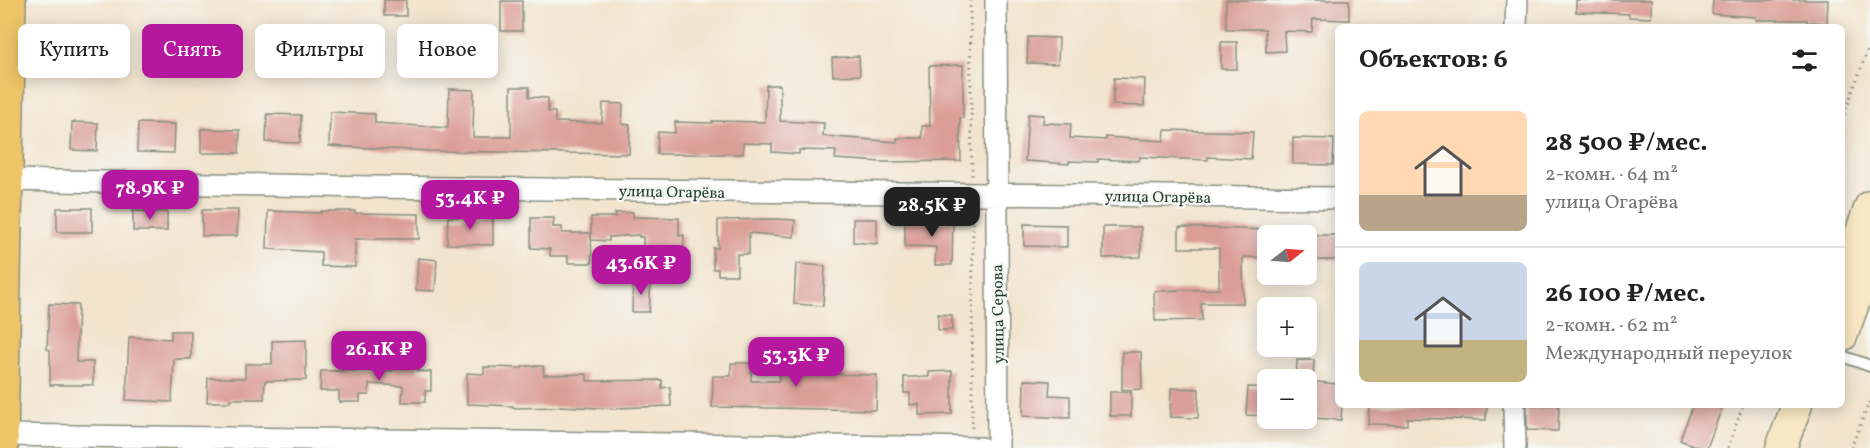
<!DOCTYPE html>
<html lang="ru">
<head>
<meta charset="utf-8">
<style>
	:root { --surface:#fff; --page:#f2f2f2; --text:#222; --muted:#767676; --line:#e0e0e0; --accent:#b5179e }
	body { margin:0; font-family:Vollkorn,serif; background:var(--page); color:var(--text); height:100vh; display:flex; flex-direction:column; font-size:22px; white-space:nowrap }
	* { box-sizing:border-box; margin:0 }
	p { font-size:20px; color:var(--muted) }
	.icon { flex:none; width:33px; height:33px; fill:none; stroke:currentColor; stroke-width:2; stroke-linecap:round; stroke-linejoin:round }
	.map { position:relative; flex:1; overflow:hidden }
	.sheet { position:absolute; left:1335px; top:24px; width:510px; height:384px; display:flex; flex-direction:column; background:var(--surface); border-radius:9px; box-shadow:0 3px 15px #0003 }
	.sheet>* { flex:none }
	.guide { position:absolute; left:18px; top:24px; width:570px; height:54px; display:flex; gap:12px }
	.needle { width:39px; rotate:73deg }
	.fabs { position:absolute; left:1257px; top:225px; display:grid; gap:12px }
	.fabs a { display:grid; place-items:center; width:60px; height:60px; border-radius:9px; background:var(--surface); box-shadow:0 3px 15px #0003; font-size:30px }
	.price { position:absolute; translate:-50% -51px; padding:0 14px; border-radius:12px; background:var(--accent); color:#fff; font-size:20px; line-height:39px; filter:drop-shadow(0 2px 3px #0008) }
	.price::after { content:''; position:absolute; left:50%; top:36px; width:18px; height:14px; margin-left:-9px; background:inherit; clip-path:polygon(0 0,100% 0,50% 100%) }
	.price.current { background:#222; color:#fff }
	ul { padding:0; list-style:none }
	li { display:flex; align-items:center; gap:18px; height:150px; padding:0 24px }
	li+li { border-top:2px solid var(--line) }
	li span { display:grid; place-items:center; flex:none; width:168px; height:120px; border-radius:9px; color:#555 }
	li>.icon { margin-inline-start:auto }
	span .icon { width:72px; height:72px; fill:#fffc; stroke-width:1 }
	li b { font-size:26px }
	h2 { display:flex; justify-content:space-between; align-items:center; height:72px; padding:0 24px; font-size:26px }
	.chip { padding:0 21px; border-radius:9px; background:var(--surface); box-shadow:0 3px 15px #0003; font-size:21px; line-height:54px }
	.chip.current { background:var(--accent); color:#fff }
	.map>svg:first-child { display:block }
	.building { fill:#db9e96 }
	.lines { fill:none; stroke-linecap:round; stroke-linejoin:round }
	.service-casing { stroke:#889080; stroke-width:14 }
	.minor-casing { stroke:#889080; stroke-width:24 }
	.secondary-casing { stroke:#889080; stroke-width:33 }
	.primary-casing { stroke:#889080; stroke-width:36 }
	.path { stroke:#889080; stroke-width:3; stroke-dasharray:1.5 4.5; stroke-linecap:butt }
	.service { stroke:#fff; stroke-width:10 }
	.minor { stroke:#fff; stroke-width:21 }
	.secondary { stroke:#f8e7c3; stroke-width:30 }
	.primary { stroke:#eec469; stroke-width:33 }
	.labels { text-anchor:middle; stroke-width:5; stroke-linejoin:round; paint-order:stroke }
	.street-label { font-size:16px; fill:#1f3d34; stroke:#f6f6f2 }
</style>
</head>
<body>
<div class="map">
<svg width="1870" height="448" viewBox="0 0 1870 448">
	<rect width="100%" height="100%" fill="#f6f6f2"/>
	<filter id="ink" filterUnits="userSpaceOnUse"><feTurbulence type="fractalNoise" baseFrequency=".0167" numOctaves="2"/><feDisplacementMap in="SourceGraphic" scale="12" xChannelSelector="R" yChannelSelector="G"/><feConvolveMatrix kernelMatrix="1 2 1 2 8 2 1 2 1" color-interpolation-filters="sRGB"/></filter>
	<filter id="wash" filterUnits="userSpaceOnUse"><feTurbulence type="fractalNoise" baseFrequency=".008" numOctaves="4" result="noise"/><feDisplacementMap in="SourceGraphic" scale="24" xChannelSelector="R" yChannelSelector="G"/><feGaussianBlur stdDeviation="1.35" result="paint"/><feColorMatrix in="noise" values="0 0 0 0 0 0 0 0 0 0 0 0 0 0 0 0 0 1.4 0 .05"/><feComposite in="paint" operator="in"/></filter>
	<g filter="url(#wash)">
		<rect width="100%" height="100%" fill="#f2e4cd"/>
		<g id="blocks">
			<path class="building" d="M384,0H406V16H384Z
				M1226,0H1349V20L1313,19L1312,32L1284,31L1285,51L1266,52L1265,29H1226Z
				M1576,0H1651V18L1629,17V14L1576,12Z
				M1713,0H1828L1827,23L1807,22V20H1756V17L1712,14Z
				M501,1H522V31H501Z
				M1028,37L1059,38L1058,64L1027,63Z
				M1221,42H1237V69H1221Z
				M859,56L860,75L833,76L832,58Z
				M963,65V118H960L961,161L882,162L835,159L836,151L799,150V154L772,152V144L743,143V154H657L658,132L675,133V122L712,123V121L765,122L766,85H780V121L824,123L823,136L897,142V138H922V126H930L929,66Z
				M1114,78L1145,79L1144,106L1113,105Z
				M511,87H529V97L548,98V112H555V122L602,123L603,103L623,104L622,124L630,125L629,154L430,151L329,146L330,112L375,114V123L448,128L449,89L474,90L473,137H511Z
				M267,114L301,115L300,143L266,142Z
				M1028,114L1044,115L1043,123L1071,124L1070,138L1106,140V137L1164,141L1165,130L1253,132L1251,159L1208,157V160L1140,157L1139,161L1098,159V162L1069,161V164L1025,161Z
				M72,122L98,123L97,151L71,150Z
				M138,123L175,124L174,153L137,152Z
				M201,129L240,130L239,153H201Z
				M1293,138L1334,139L1333,165L1293,164Z
				M57,208H92V232H57Z
				M202,210H238L237,236H202Z
				M133,211L167,212V231H133Z
				M268,211L321,213V211H355V213L419,214V239H355V267L321,266V252L267,249Z
				M633,212V217L679,218V236L684,235L683,259L663,258V276L643,275V237H639V235L609,237V241L591,240V217H616L615,213Z
				M448,217H493V245L447,244Z
				M531,218H554L553,227H562V233H591L592,263H568V256H550V249L531,248Z
				M774,219L795,220L794,237L749,233V254H737V275H718V269H713V248H718V220Z
				M853,219H877V244L853,242Z
				M905,221L953,222L952,265H935L936,247L905,246Z
				M1024,224L1067,225V247L1024,246Z
				M1103,227H1141V257L1103,258Z
				M1179,227L1268,230V258L1243,257V303H1201L1202,320L1155,321L1154,291L1219,289V248H1179Z
				M1306,235H1338V260H1306Z
				M418,258L437,260L435,291L416,290Z
				M796,264L825,266L823,306L794,304Z
				M633,280L651,281L649,312H632Z
				M49,304L78,305L76,362H93V385H50V350L47,349Z
				M938,314L952,315V330H938Z
				M171,331H191V359H174L172,402L126,400L129,337L171,339Z
				M306,340V380L265,381L264,399H230V402H207L208,378H245V364H272V341Z
				M802,350H820V374L877,375L876,410L712,407L713,376H731V363H752L751,381H779V371H784V357L802,358Z
				M1122,352H1141L1142,389L1122,390Z
				M394,358H417V371L431,372V391H425V402H402L403,386L369,384V395H360V402H339V391H320L321,371H393Z
				M1297,360H1314L1313,380H1296Z
				M523,366H543L544,375L587,374V381L662,380V388L670,387L671,406L617,408V409L560,406V407L513,408V406L467,404V373L484,374V367L523,368Z
				M952,371V414L919,415V404L910,405V393H904V377H929V372Z
				M1024,380L1050,381L1049,395L1070,396V418L1023,416Z
				M1316,382L1338,384V405H1342L1341,420L1313,418Z
				M1248,387L1268,388V416L1246,415Z
				M1171,388L1199,389L1198,418L1170,417Z
				M1110,392H1131V416H1110Z
				M1369,405H1487L1486,420L1407,418V425L1368,424Z
				M1527,405H1559L1558,431L1527,430Z
				M1693,405H1723L1707,448H1700L1680,440Z"/>
		</g>
	</g>
	<g filter="url(#ink)">
		<use href="#blocks" fill-opacity="0" stroke="#889080" stroke-width="1.5"/>
		<g class="lines">
			<g class="service-casing">
				<path id="service" d="M1842,356L1870,366"/>
			</g>
			<g class="minor-casing">
				<path id="minor" d="M996,0L998,448
					M1516,27L1517,0
					M6,180L371,187L1338,198
					M1514,405L1515,448
					M1,435L981,448"/>
			</g>
			<g class="secondary-casing">
				<path id="secondary" d="M1842,284L1870,206
					M1842,336L1869,263
					M1781,448L1797,405"/>
			</g>
			<g class="primary-casing">
				<path id="primary" d="M1,448L9,0"/>
			</g>
			<path class="path" d="M970,0L972,176
				M1842,120L1870,44
				M972,428L973,213
				M1728,448L1743,405
				M1851,448L1870,401"/>
			<use href="#service" class="service"/>
			<use href="#minor" class="minor"/>
			<use href="#secondary" class="secondary"/>
			<use href="#primary" class="primary"/>
		</g>
	</g>
	<g class="labels">
		<g class="street-label">
			<text transform="translate(672 191) rotate(1)" y="6">улица Огарёва</text>
			<text transform="translate(1158 196) rotate(1)" y="6">улица Огарёва</text>
			<text transform="translate(997 314) rotate(-91)" y="6">улица Серова</text>
		</g>
	</g>
</svg>
<div class="fabs">
<a><svg class="needle" viewBox="-14 -14 28 28"><path d="M0-13l5 13h-10z" fill="#e53935"/><path d="M0 13l5-13h-10z" fill="#767676"/></svg></a>
<a>+</a>
<a>−</a>
</div>
<b class="price" style="left:150px;top:221px">78.9K ₽</b>
<b class="price" style="left:470px;top:231px">53.4K ₽</b>
<b class="price current" style="left:932px;top:238px">28.5K ₽</b>
<b class="price" style="left:641px;top:296px">43.6K ₽</b>
<b class="price" style="left:379px;top:382px">26.1K ₽</b>
<b class="price" style="left:796px;top:388px">53.3K ₽</b>
<div class="guide">
<a class="chip">Купить</a>
<a class="chip current">Снять</a>
<a class="chip">Фильтры</a>
<a class="chip">Новое</a>
</div>
<section class="sheet">
<h2>Объектов: 6<svg class="icon" aria-label="filters" viewBox="0 0 24 24"><path d="M4 7h16M4 17h16"/><circle cx="9" cy="7" r="2"/><circle cx="15" cy="17" r="2"/></svg></h2>
<ul>
<li><span style="background:linear-gradient(#ffd9b3 70%,#b9a48a 0)"><svg class="icon" aria-label="home" viewBox="0 0 24 24"><path d="M3 11l9-7 9 7M6 9v11h12V9"/></svg></span><div><b>28 500 ₽/мес.</b><p>2-комн. · 64 m²</p><p>улица Огарёва</p></div></li>
<li><span style="background:linear-gradient(#c9d6e8 65%,#c2b280 0)"><svg class="icon" aria-label="home" viewBox="0 0 24 24"><path d="M3 11l9-7 9 7M6 9v11h12V9"/></svg></span><div><b>26 100 ₽/мес.</b><p>2-комн. · 62 m²</p><p>Международный переулок</p></div></li>
</ul>
</section>
</div>
</body>
</html>
